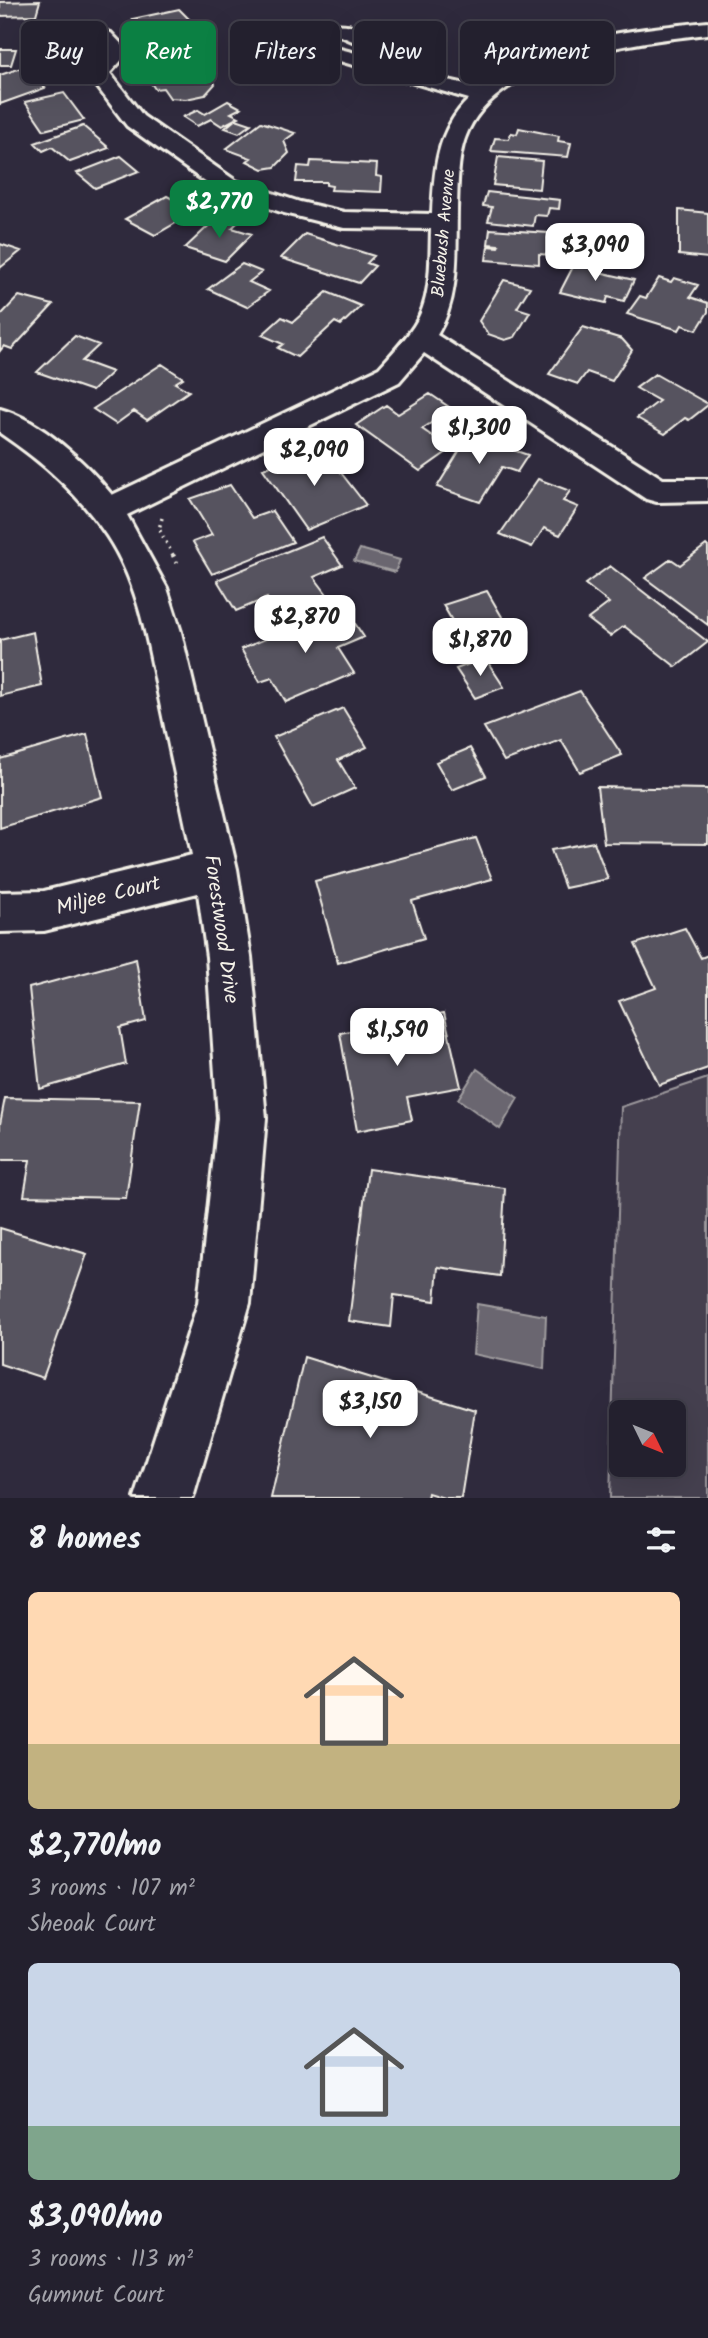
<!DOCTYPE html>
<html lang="en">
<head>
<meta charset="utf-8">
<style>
	:root { --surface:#23202e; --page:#2f2d3a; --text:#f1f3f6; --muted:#a3a3aa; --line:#403e4a; --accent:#0b8043 }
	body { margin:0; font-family:Kalam,sans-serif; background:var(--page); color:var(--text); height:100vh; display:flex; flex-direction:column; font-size:26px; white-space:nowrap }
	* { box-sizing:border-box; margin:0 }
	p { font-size:23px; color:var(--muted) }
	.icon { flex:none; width:38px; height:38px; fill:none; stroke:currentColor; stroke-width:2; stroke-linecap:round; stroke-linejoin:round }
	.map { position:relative; height:1498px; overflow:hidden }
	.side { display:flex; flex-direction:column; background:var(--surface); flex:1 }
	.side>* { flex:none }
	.banner { position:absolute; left:21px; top:21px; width:667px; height:63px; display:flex; gap:14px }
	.needle { width:46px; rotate:133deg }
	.buttons { position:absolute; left:609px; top:1400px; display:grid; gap:14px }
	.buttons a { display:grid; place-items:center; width:77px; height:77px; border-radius:10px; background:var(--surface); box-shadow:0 7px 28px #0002,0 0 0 2px var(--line); font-size:35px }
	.price { position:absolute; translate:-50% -60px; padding:0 16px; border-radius:14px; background:#fff; color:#222; font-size:23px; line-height:46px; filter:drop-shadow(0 2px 4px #0008) }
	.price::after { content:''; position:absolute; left:50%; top:42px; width:21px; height:16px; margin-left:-10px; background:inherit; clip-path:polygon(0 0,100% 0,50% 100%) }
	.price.selected { background:var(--accent); color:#fff }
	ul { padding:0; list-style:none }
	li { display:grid; align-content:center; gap:14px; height:371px; padding:0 28px }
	li span { display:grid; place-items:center; height:217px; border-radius:10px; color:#555 }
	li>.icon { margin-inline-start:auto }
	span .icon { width:126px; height:126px; fill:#fffc; stroke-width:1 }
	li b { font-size:30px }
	h2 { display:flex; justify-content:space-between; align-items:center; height:84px; padding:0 28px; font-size:30px }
	.tag { padding:0 24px; border-radius:10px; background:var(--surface); box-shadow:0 7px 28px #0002,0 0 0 2px var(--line); font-size:24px; line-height:63px }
	.tag.selected { background:var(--accent); color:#fff }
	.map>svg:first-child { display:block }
	.green { fill:#454050; stroke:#9c989c; stroke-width:2; fill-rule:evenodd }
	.water { fill:#6a6670; stroke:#a19ea0; stroke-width:2 }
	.building { fill:#56525f; stroke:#f4f1e8; stroke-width:2 }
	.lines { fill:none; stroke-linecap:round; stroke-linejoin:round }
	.street-casing { stroke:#f4f1e8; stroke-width:6 }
	.path-far1 { stroke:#f4f1e8; stroke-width:3.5; stroke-dasharray:2 4.5; stroke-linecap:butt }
	.path { stroke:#f4f1e8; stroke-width:4.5; stroke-dasharray:2 5; stroke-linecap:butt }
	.street { fill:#2f2a3d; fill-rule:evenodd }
	.labels { text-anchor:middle; stroke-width:6; stroke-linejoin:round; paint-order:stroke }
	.far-street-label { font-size:18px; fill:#f4f1e8; stroke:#2f2a3d }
	.street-label { font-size:21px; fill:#f4f1e8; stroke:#2f2a3d }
</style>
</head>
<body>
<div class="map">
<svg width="708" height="1498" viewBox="0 0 708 1498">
	<rect width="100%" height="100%" fill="#2f2a3d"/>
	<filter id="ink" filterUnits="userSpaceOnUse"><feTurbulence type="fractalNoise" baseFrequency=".0143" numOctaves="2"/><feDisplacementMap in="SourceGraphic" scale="14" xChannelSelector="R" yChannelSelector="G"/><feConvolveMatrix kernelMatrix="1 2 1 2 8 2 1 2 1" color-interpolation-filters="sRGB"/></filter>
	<g filter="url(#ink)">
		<path class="green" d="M708,1078V1498H610L621,1107ZM621,1412H674V1465H621Z"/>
		<path class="water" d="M360,549L400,560L395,572L354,561Z
			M477,1069L518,1098L500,1129L458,1099Z
			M477,1304L546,1316L544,1369L473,1354Z"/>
		<path class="building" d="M40,1L36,15L0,16V2Z
			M179,9L193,23L145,34L133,19Z
			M0,49H16L11,65H0Z
			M149,50L178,51L174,62H169L166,70L140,69Z
			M21,68L45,88L0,104V75Z
			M200,72L202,75L208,74L215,84L205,95L186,99L170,98L163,88L155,89L151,83Z
			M64,93L84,120L44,130L25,102Z
			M228,101L241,108L231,113L239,117L222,126L211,119L197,126L183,117L198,110L205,114Z
			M236,119L251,124L239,133L225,128Z
			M261,122L295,133L284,141L289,153L275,167L263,169L247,161L251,158L226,149Z
			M83,126L109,148L70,162L52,147L43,151L35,143Z
			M519,128L559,136L558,141L571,143L568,157L491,151L495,138L509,139L511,133L517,134Z
			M121,156L139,171L95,188L77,173Z
			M498,157L542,161L539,189L493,185Z
			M311,161L377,164L376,176L382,177L381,192L331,190L332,186L326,185V182H296L298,166L310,167Z
			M487,192L560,200L559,209L549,208L547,216L535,215L533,226L488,221L492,207L483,206Z
			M167,196L196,211L155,235L125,219Z
			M679,210L708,213V258L679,255Z
			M218,217L237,223L232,228L252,234L225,261L185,248Z
			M490,229L564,234L563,256L539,254V264L486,260L488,246L498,247L499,245L488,244Z
			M305,234L374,256L367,263L375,266L359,283L281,258Z
			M0,244L21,251L0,268Z
			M577,259L602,264L599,272L634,280L624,301L608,297L606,303L560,292Z
			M242,264L262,272L249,282L269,291L247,307L208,289Z
			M659,278L671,282L674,278L698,285L690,297L708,303V312L697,330L682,325L679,330L627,314L640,296L646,298Z
			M504,280L530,287L517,308L530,312L515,337L505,340L488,334L479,321Z
			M327,292L361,306L341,325L335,322L297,357L278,348L283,344L262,335L282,317L293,322Z
			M19,296L53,305L12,349L4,346L0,351V316Z
			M583,327L622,339L632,350L612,381L587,372L578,384L549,374Z
			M75,336L99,345L82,361L112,372L92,391L37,372Z
			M162,364L183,378L175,383L189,391L147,420L134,411L116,424L93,409Z
			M655,374L708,404V405L689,420L685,418L665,434L637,418L659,401L636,388Z
			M430,394L452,409L422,429L451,449L420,471L356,425L386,405L398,414Z
			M474,427L495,434L490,442L528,455L517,472L502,467L480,502L437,487Z
			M321,447L366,505L306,530L263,469Z
			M538,479L570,491L563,501L578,507L560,535L544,528L532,547L500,534Z
			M230,485L252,518L272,511L293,542L212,574L193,542L212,535L190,499Z
			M322,537L342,565L314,577L329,597L280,618L267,598L236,611L217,580Z
			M706,545L708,547V625L645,578L671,559L680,565Z
			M610,566L708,642L676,667L624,626L610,636L588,619L609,603L585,584Z
			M487,591L513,636L469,650L443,605Z
			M344,607L364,637L338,648L354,673L286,702L272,678L260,682L241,649Z
			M33,632L42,686L0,696V640Z
			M485,658L504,687L475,698L456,669Z
			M580,691L622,755L580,772L561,740L504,761L484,727Z
			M343,708L367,747L338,760L355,788L313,807L274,737Z
			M87,734L102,797L0,828V759Z
			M470,748L486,776L452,790L436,762Z
			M597,787L708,789V844L604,843Z
			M476,838L492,879L412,901L424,938L338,963L315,881Z
			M594,842L608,879L565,888L551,850Z
			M685,928L701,958L708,955V1068L659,1085L619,1001L656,988L635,944Z
			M136,959L146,1021L120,1028L126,1064L40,1089L29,988Z
			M444,1013L461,1087L407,1097L412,1120L357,1131L340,1033Z
			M5,1098L140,1101L126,1198L24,1196L30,1160H0V1124Z
			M368,1169L505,1188L500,1276L438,1267L435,1301L394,1295L391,1327L349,1321Z
			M0,1228L87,1254L43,1378L0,1364Z
			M304,1357L475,1410L461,1498H444L428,1493L427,1498H271Z"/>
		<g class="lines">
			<g class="street-casing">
				<path id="street" d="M708,22V34C637,42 503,57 468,131C457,154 458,185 457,210C456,252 460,298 437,335L663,479H708V501L657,502L646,499L424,353L399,382L127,515L167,588L181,632L237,869L251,957L266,1118L250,1303L193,1498H135L198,1303L218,1118L207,957L198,893L44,931L0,932V892L44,891L192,855C181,803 170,751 159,698C148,644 139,584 107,536C78,493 43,462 0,433V409C41,420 86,463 112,495L379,368C391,355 404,341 414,326C432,300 430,260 431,229L344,228L284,213L218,191L127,126L90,77L63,56L69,36L104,31L111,33L129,52L110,73L143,116L236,181L300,202L344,212L432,214C434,171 436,131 469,99L326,57L309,43L315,28C372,13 376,50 417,70C436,79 461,82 481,88C544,38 630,30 708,22ZM341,36L357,43L375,58L340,49L330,41L331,37ZM99,44L106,52L96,61L85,54L86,45Z"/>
			</g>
			<path class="path-far1" d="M162,518L159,529L174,557"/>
			<path class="path" d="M173,555L179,567"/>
			<use href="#street" class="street"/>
		</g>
	</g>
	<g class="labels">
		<g class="far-street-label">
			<text transform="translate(443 233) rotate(-85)" y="6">Bluebush Avenue</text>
		</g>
		<g class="street-label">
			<text transform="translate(108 895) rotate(-14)" y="7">Miljee Court</text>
			<text transform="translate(222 929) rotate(82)" y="7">Forestwood Drive</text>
		</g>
	</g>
</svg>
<div class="buttons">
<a><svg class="needle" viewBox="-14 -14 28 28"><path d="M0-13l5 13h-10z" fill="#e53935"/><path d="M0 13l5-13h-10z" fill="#a3a3aa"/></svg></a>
</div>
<b class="price selected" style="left:219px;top:240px">$2,770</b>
<b class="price" style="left:595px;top:283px">$3,090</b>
<b class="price" style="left:479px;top:466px">$1,300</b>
<b class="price" style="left:314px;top:488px">$2,090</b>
<b class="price" style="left:305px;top:655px">$2,870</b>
<b class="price" style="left:480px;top:678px">$1,870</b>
<b class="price" style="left:397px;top:1068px">$1,590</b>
<b class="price" style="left:370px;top:1440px">$3,150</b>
<div class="banner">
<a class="tag">Buy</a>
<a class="tag selected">Rent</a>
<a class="tag">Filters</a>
<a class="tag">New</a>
<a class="tag">Apartment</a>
</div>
</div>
<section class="side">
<h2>8 homes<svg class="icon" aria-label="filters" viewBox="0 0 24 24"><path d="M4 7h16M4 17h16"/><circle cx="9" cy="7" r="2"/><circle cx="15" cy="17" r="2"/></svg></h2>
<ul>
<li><span style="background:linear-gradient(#ffd9b3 70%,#c2b280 0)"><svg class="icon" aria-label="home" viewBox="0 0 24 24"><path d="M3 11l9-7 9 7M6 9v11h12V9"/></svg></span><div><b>$2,770/mo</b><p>3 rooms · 107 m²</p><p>Sheoak Court</p></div></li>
<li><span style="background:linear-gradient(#c9d6e8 75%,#7fa58c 0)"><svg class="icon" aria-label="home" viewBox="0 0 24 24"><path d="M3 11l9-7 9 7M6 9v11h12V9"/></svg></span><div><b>$3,090/mo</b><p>3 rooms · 113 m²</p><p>Gumnut Court</p></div></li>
</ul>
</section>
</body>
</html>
